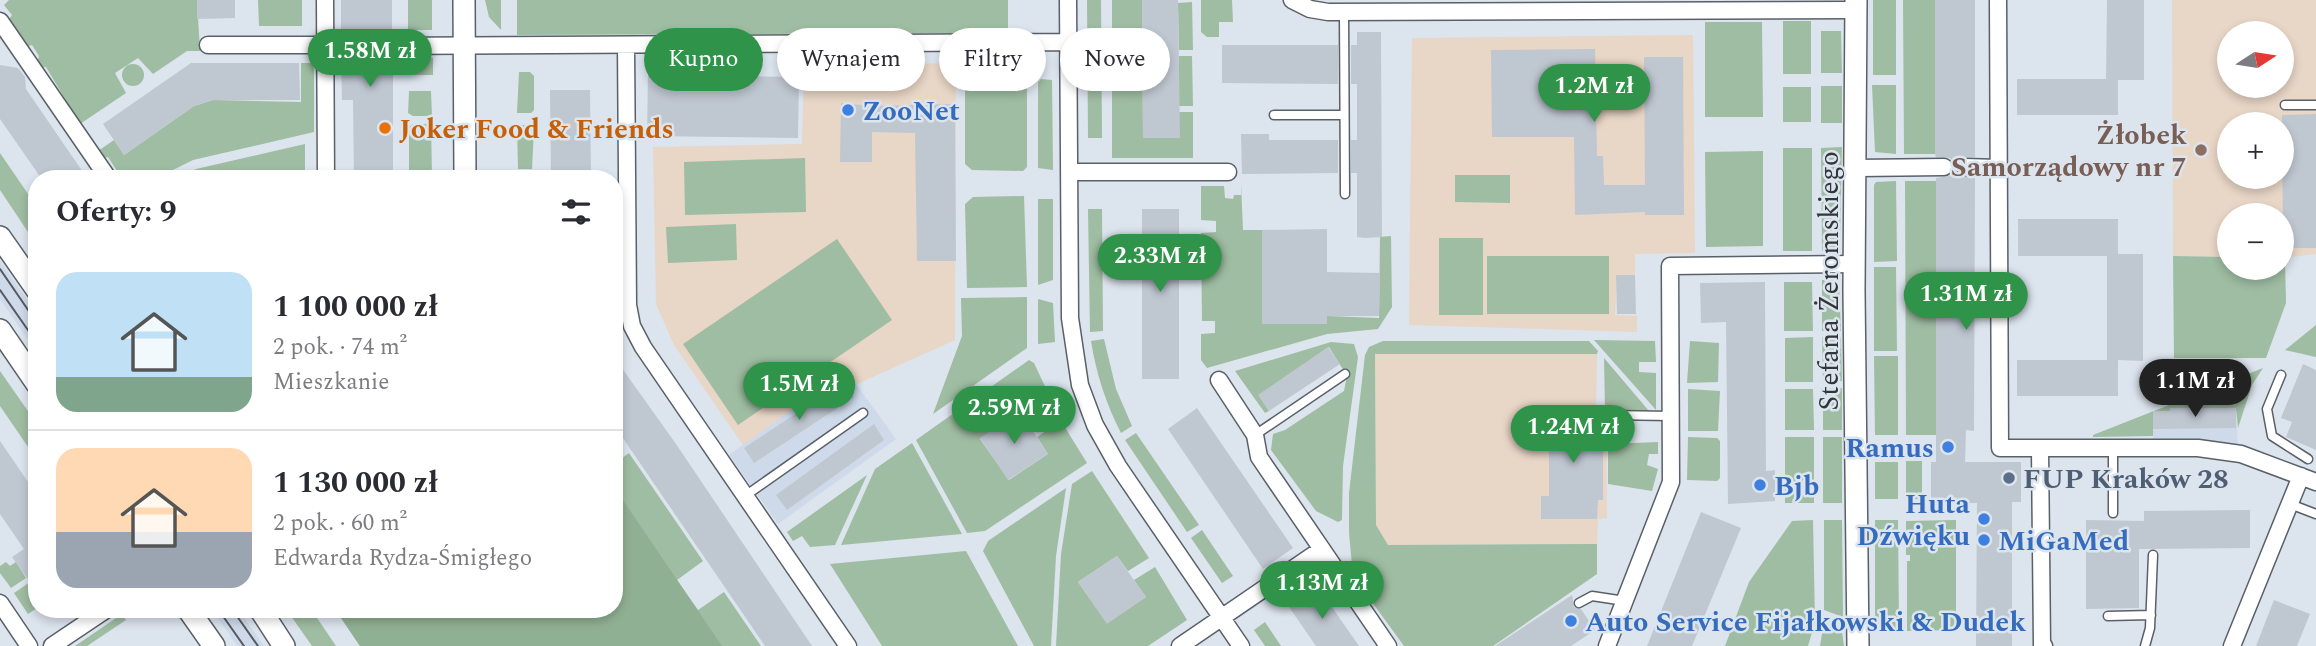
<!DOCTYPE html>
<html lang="pl">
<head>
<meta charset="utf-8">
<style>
	:root { --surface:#fff; --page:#f7f7f7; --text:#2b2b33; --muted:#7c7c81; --line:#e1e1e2; --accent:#2f9449 }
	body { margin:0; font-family:Spectral,serif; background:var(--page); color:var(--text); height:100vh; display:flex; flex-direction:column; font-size:26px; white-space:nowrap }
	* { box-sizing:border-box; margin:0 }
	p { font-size:23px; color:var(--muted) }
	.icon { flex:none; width:38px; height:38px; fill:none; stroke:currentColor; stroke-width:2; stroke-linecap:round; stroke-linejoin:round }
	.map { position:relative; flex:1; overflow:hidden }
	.drawer { position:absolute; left:28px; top:170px; width:595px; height:448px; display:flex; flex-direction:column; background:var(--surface); border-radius:28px; box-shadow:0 4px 10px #0003 }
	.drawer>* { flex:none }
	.hud { position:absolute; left:644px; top:28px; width:665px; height:63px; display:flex; gap:14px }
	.needle { width:46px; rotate:78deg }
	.tools { position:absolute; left:2217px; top:21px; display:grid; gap:14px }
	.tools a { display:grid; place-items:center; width:77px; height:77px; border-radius:50%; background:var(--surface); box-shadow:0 4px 10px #0003; font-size:35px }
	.price { position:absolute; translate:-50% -60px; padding:0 16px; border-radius:24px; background:var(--accent); color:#fff; font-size:23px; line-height:46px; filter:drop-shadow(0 2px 4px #0008) }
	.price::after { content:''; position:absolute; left:50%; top:42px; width:21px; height:16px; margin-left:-10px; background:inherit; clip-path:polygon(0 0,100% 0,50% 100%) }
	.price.active { background:#222; color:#fff }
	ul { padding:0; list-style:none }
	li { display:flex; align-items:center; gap:21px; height:175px; padding:0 28px }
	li+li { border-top:2px solid var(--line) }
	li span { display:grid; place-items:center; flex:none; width:196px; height:140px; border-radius:21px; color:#555 }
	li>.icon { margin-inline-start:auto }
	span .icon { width:84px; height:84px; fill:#fffc; stroke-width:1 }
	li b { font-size:30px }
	h2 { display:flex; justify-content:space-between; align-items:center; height:84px; padding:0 28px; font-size:30px }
	.chip { padding:0 24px; border-radius:32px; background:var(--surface); box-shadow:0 4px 10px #0003; font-size:24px; line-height:63px }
	.chip.active { background:var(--accent); color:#fff }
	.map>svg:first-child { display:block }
	.built { fill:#cedaea }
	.education { fill:#e8d6c6; fill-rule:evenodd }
	.green { fill:#9fbda2 }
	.forest { fill:#90b093 }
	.building { fill:#bfc7d1 }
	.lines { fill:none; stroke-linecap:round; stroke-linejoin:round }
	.minor-tunnel { stroke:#bac1ca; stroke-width:16; stroke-dasharray:16 8; stroke-linecap:butt }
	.service-casing { stroke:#596068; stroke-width:11 }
	.minor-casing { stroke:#596068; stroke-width:19 }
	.tertiary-casing { stroke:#596068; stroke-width:24 }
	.service { stroke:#fff; stroke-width:8 }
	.minor { stroke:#fff; stroke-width:16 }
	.tertiary { stroke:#fff; stroke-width:21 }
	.tram { stroke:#565a5f; stroke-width:2 }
	.shop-dot { fill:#3f7fe0; stroke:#dce4ee; stroke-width:2.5 }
	.food-dot { fill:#e8710a; stroke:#dce4ee; stroke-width:2.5 }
	.education-dot { fill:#8d6e63; stroke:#dce4ee; stroke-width:2.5 }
	.service-dot { fill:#5c6f8a; stroke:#dce4ee; stroke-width:2.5 }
	.labels { text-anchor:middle; stroke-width:5; stroke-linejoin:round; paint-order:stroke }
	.shop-label { font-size:28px; font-weight:bold; fill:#366cbe; stroke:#dce4ee; text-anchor:start }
	.food-label { font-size:28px; font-weight:bold; fill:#c56008; stroke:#dce4ee; text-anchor:start }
	.education-label { font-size:28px; font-weight:bold; fill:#785e54; stroke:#dce4ee; text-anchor:end }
	.street-label { font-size:28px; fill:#323539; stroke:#dce4ee }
	.service-label { font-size:28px; font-weight:bold; fill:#4e5e75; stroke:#dce4ee; text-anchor:start }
</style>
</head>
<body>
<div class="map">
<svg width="2316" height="646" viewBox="0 0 2316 646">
	<rect width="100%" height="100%" fill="#dce4ee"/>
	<path class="built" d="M0,261L37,314V353L0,299Z
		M846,370L896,439L778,524L729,455Z
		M2170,408H2236L2238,448L2200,441L2153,440V411H2169Z
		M212,609H238L264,646H237Z"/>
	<path class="education" d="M2172,0H2316V254L2282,258V215H2230L2229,257L2173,256ZM2230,33H2282V86H2230ZM2230,124H2282V177H2230Z
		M1693,35L1695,253L1635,254V275H1617L1615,315L1637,316V332L1409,325L1412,38Z
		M956,63L955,340L857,384L846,370L743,445L674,345L656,304L653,147L802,144L804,66Z
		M1375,354H1597L1596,410H1606L1607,518L1598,519L1597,544L1388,545L1376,525Z"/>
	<path class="green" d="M9,0H197L200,51H187L153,74L138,58L115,73L126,93L80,124L46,67L39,68L37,63L39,56L32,45L25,47L8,21L12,15L4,5Z
		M258,0H302V26H259Z
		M408,0H432V30H408Z
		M485,0H501V30L489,17Z
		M517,0H1008V33L517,35Z
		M1087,0H1101L1102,138H1088Z
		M1112,0H1142L1143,138L1179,112H1193V158H1112Z
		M1201,0H1232L1233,22H1219V37H1207L1201,32Z
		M1873,0H1896V75H1873Z
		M1903,0H1935V154H1904Z
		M1192,2L1193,50H1179L1178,3Z
		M1783,21H1811V74H1783Z
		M1705,22H1762L1763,117H1705Z
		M1821,31H1841L1842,73H1821Z
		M409,53L433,58V75H409Z
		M1179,56H1192L1193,106H1179Z
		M965,60H1027V167L1023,171L972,170L965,164Z
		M301,63H312L314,70V132L193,160L157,178H118L115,174L117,171L108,157L103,158L98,151L114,140L124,155L194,106L213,100L301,102Z
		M122 75a11 11 0 1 1 22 0a11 11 0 1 1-22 0Z
		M519,72H530L534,76V110L531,113H517Z
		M1041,79L1052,80L1053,170L1038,168V82Z
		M1872,85H1896V154L1875,152Z
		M1821,86H1842V123H1821Z
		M1783,87H1811V122H1783Z
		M409,91H431L432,116H413L408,113Z
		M413,124H431L432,176H413L409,172V127Z
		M517,125H531L534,128L532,169H518Z
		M305,144V178H179L196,169Z
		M1842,147L1840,241L1834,250L1822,251L1821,148Z
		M1783,148H1812V251H1783Z
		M1763,151V246L1706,247L1705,152Z
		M0,153L37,207L34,241L0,190Z
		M805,158L806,212L685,215L684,162Z
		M1455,175H1510V203L1455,202Z
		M1896,181L1897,261L1874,262V185L1876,182Z
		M1905,181H1936V435H1906Z
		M1241,184L1243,230H1262V324H1327V316L1379,318L1380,237L1391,236L1392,307L1378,329L1327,334L1207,368L1201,360V334L1215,333V321H1202L1201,233L1216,232V221L1201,220V186H1224L1225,198L1233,199L1234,195H1241Z
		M1024,196L1027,287L967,288L965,204L973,197Z
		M1038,199H1053V280L1038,285Z
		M1088,209H1102L1103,331L1090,332Z
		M736,224L737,260L668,263L666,227Z
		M1439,238H1483V315H1439Z
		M837,239L892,320L738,425L683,344Z
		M1487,256H1609V314H1487Z
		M2173,256L2229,257L2230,268H2282V258H2285L2286,303L2266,358H2174Z
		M1874,267H1896L1897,351H1874Z
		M1822,280H1834L1839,284L1841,331H1822Z
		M1784,282H1812L1813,331H1784Z
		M1027,297V348L933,414L962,336L961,298Z
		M1038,299L1053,303L1055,342L1038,344Z
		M2316,325V357L2285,350Z
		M1813,337V382H1785V338Z
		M1822,337H1841L1842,381L1823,382Z
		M1104,339L1116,389L1132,426L1121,433C1106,404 1096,373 1091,341Z
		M1594,340L1655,341L1656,362H1639V372L1656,373V410Z
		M1383,341H1589L1598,351L1597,354H1375L1376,525L1388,545L1597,544V574L1493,646H1404L1353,576L1349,533V493L1365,355L1369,347Z
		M1690,341L1719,343L1718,382L1687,383Z
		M1331,342L1354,344L1358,357L1343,466L1342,520L1338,522L1316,511L1271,450L1273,434L1285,430L1344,391L1347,376L1329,347L1259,395L1269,411L1265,413L1235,371Z
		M1874,356H1898V435H1875Z
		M1604,358L1649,411L1605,410Z
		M1029,360L1034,363L1058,414L1033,430L1019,412L980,439L1009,480L1048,454L1037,437L1061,421L1087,463L985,531L967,533L916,440Z
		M2263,368L2252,385L2238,428L2236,409L2170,408V411H2153V436L2093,437V435Z
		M0,371L37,424V460L0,406Z
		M1823,388H1842V430H1823Z
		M1688,389L1720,391L1718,431H1688Z
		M1785,389H1813L1814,430H1785Z
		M1136,433L1199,525L1187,532L1125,440Z
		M1688,437L1717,438L1720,441V478L1717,481L1687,480Z
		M1785,437H1814V503H1785Z
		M1823,437H1842V503H1823Z
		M1658,442V454H1649L1647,465L1658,469L1652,491L1608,484V444Z
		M912,443L962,534L841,545L875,469Z
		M629,453L703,561L677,580L698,610L724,592L761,646H360L335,609H614V464Z
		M1906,461H1922V499H1906Z
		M1875,462H1898V499H1875Z
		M1092,471L1149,558L1128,571L1117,556L1078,582L1107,623L1146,597L1134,580L1155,567L1187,620L1148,646H1056L1061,554L1072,484Z
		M867,475L835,545L810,547L802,536L793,541L787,532Z
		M1066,488L1056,556L1051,646H1034L983,551L988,541Z
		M1813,520L1815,622L1808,646H1725L1749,582L1792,521Z
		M1824,520H1842L1843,617L1824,610Z
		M1875,520H1898L1899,630L1875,629Z
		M1956,520V630L1907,631V561H1910V555H1906V521Z
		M1202,530L1233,576L1222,583L1191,538Z
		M966,551L1018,646H882L830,564Z
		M6,562L10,566L16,562L26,578L11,588L0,573V566Z
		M30,582L37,592V608L28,614L14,593Z
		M286,609H311L336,646H312Z
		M122,614L126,620L87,646H75Z
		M1265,622L1281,646H1265L1254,630Z
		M1827,625L1842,632L1844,646H1820L1823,628Z"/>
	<path class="forest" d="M614,487L722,646H360L335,609H614Z"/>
	<path class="building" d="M197,0H235V18L197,19Z
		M341,0H392V30L381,29V35L375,37L371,45L372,52L381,56V62H393V178H354L353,100H342L341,61H352V55L360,51L361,44L357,36L351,35V29H341Z
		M1142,0H1178L1180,138H1143Z
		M1935,0H1975V157L1961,158L1955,167L1960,176L1975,178L1974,431L1966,430L1965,462H2021V502H2012V646H1976L1977,503H1931V462H1936V178L1949,176L1954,168L1950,158L1936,157L1935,154Z
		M2107,0H2144V80H2118V115H2017V79H2106Z
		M1357,32H1381L1382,237L1365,238L1357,237V173H1351V140H1357V84H1351V45H1357Z
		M1222,45H1338V84L1222,83Z
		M1595,49L1597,156H1603L1604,185H1645L1644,57H1683L1684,215H1645V212L1575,215L1574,137H1492L1491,50Z
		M191,63H299L300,100H213L194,106L124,155L103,124Z
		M0,65L18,68L25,77L26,89L87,178H41L0,119Z
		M648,75L799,77L798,138L647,136Z
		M550,90H590L591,178H551Z
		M841,103L872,106L955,104L956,261H917L915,133L872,132V162H840Z
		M2316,114V248H2283L2282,115Z
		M1241,134H1269V140H1338V173L1242,174Z
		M1142,209H1179V379H1142Z
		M2018,219H2118V254H2143V361L2118,360V396H2017V360H2107V256H2018Z
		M1327,229V272L1380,273L1379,316H1327V324H1262V230Z
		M1616,275H1635L1636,314H1617Z
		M1765,282L1766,471L1775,470V501L1728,504L1726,322L1701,323L1700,283Z
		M1328,347L1340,364L1269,411L1258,395Z
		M614,357L676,444L812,646H765L614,425Z
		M2303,364L2316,370V450L2286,437L2292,422L2281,418Z
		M844,382L854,397L754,463L744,448Z
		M1197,408L1293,548L1263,569L1168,429Z
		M2170,408H2236V428L2153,429V411H2170Z
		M1596,410L1597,428H1603V500H1598L1597,519H1541V496H1549V433H1540L1541,411Z
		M1020,412L1048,454L1008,480L980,438Z
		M874,424L884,440L787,510L776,495Z
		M0,441L37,495V592L12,557L24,549L0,514Z
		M2250,510V548L2139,549V608L2086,609V520L2144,521V511Z
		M1701,512L1741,528L1692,646H1647Z
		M1117,556L1146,597L1107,624L1078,582Z
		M1319,587L1334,610L1359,646H1316L1289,607Z
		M1572,595L1574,607L1581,609L1595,630L1571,646H1495Z
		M2274,600L2310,614L2297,646H2256Z"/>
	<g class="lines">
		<path class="minor-tunnel" d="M351,45L381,46"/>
		<g class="service-casing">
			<path id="service" d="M1344,13L1345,194
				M2285,105H2316
				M1274,115H1344
				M2281,375L2267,409L2272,436L2308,459
				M1607,415L1671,416
				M1255,435L1345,374
				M2113,447V513
				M745,496L863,413
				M2290,504L2316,514
				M1579,603L1592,596L1625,601
				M2108,616L2151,615
				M2145,646L2150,628L2153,555"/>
		</g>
		<g class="minor-casing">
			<path id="minor" d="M325,0L326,178
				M1068,0L1070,318L1080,385L1095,425L1118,466L1241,646
				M1292,0L1310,9L1328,12L1856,10
				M1998,0L2000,448H2198L2241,454L2316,482
				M0,21L108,178
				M208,45H351
				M626,45L628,305L632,326L643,347L848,646
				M381,46L1069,42
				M1965,167L1998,168
				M1857,168L1944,167
				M1069,172H1228
				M1219,380L1255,435L1259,457L1388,646
				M2040,449L2042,645L2044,646
				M0,603L29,646
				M52,646L107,609
				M1180,646L1322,549
				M1607,646L1671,482L1670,266L1855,264
				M2232,646L2301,476"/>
		</g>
		<g class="tertiary-casing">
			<path id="tertiary" d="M464,0L465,178
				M1856,0L1854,291L1858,646
				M0,237L37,290
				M0,330L37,384
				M188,609L214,646
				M260,609L284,646"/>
		</g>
		<use href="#service" class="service"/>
		<use href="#minor" class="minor"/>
		<use href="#tertiary" class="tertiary"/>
		<path class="tram" d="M0,269L37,323
			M0,290L37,343
			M218,609L244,646
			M232,609L258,646"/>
	</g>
	<g class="shop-dot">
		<circle cx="848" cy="110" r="7"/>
		<circle cx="1948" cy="447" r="7"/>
		<circle cx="1760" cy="485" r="7"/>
		<circle cx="1984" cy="519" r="7"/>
		<circle cx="1984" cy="540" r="7"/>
		<circle cx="1571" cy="621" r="7"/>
	</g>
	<circle class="food-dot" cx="385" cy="128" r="7"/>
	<circle class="education-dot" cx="2201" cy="150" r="7"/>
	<circle class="service-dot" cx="2009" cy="478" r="7"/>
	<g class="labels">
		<g class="shop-label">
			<text x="862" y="120">ZooNet</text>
			<text x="1934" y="457" text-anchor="end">Ramus</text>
			<text x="1774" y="495">Bjb</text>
			<text x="1970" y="513" text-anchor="end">Huta<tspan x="1970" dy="32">Dźwięku</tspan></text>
			<text x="1998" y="550">MiGaMed</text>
			<text x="1585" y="631">Auto Service Fijałkowski &amp; Dudek</text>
		</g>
		<g class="food-label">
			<text x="399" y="138">Joker Food &amp; Friends</text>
		</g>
		<g class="education-label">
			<text x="2187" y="144">Żłobek<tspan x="2187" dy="32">Samorządowy nr 7</tspan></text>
		</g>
		<g class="street-label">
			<text transform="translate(1828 281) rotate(-90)" y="10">Stefana Żeromskiego</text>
		</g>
		<g class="service-label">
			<text x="2023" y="488">FUP Kraków 28</text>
		</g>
	</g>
</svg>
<div class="tools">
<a><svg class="needle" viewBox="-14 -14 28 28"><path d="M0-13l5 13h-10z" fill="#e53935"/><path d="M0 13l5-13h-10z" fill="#7c7c81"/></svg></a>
<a>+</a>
<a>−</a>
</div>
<b class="price" style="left:370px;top:89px">1.58M zł</b>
<b class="price" style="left:1594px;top:124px">1.2M zł</b>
<b class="price" style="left:1160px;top:294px">2.33M zł</b>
<b class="price" style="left:1966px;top:332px">1.31M zł</b>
<b class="price active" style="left:2195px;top:419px">1.1M zł</b>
<b class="price" style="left:799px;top:422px">1.5M zł</b>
<b class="price" style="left:1014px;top:446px">2.59M zł</b>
<b class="price" style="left:1573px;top:465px">1.24M zł</b>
<b class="price" style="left:1322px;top:621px">1.13M zł</b>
<div class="hud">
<a class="chip active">Kupno</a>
<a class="chip">Wynajem</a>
<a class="chip">Filtry</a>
<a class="chip">Nowe</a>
</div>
<section class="drawer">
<h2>Oferty: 9<svg class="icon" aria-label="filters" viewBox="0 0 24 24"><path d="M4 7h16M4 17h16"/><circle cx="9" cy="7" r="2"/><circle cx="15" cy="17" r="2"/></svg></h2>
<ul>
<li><span style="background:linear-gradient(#bfe0f5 75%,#7fa58c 0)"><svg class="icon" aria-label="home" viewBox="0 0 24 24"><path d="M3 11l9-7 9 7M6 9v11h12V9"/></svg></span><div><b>1 100 000 zł</b><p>2 pok. · 74 m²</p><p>Mieszkanie</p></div></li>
<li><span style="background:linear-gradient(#ffd9b3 60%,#9aa5b1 0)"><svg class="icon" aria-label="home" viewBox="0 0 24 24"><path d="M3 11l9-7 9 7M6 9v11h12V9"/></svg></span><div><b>1 130 000 zł</b><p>2 pok. · 60 m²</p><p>Edwarda Rydza-Śmigłego</p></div></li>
</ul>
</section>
</div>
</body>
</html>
